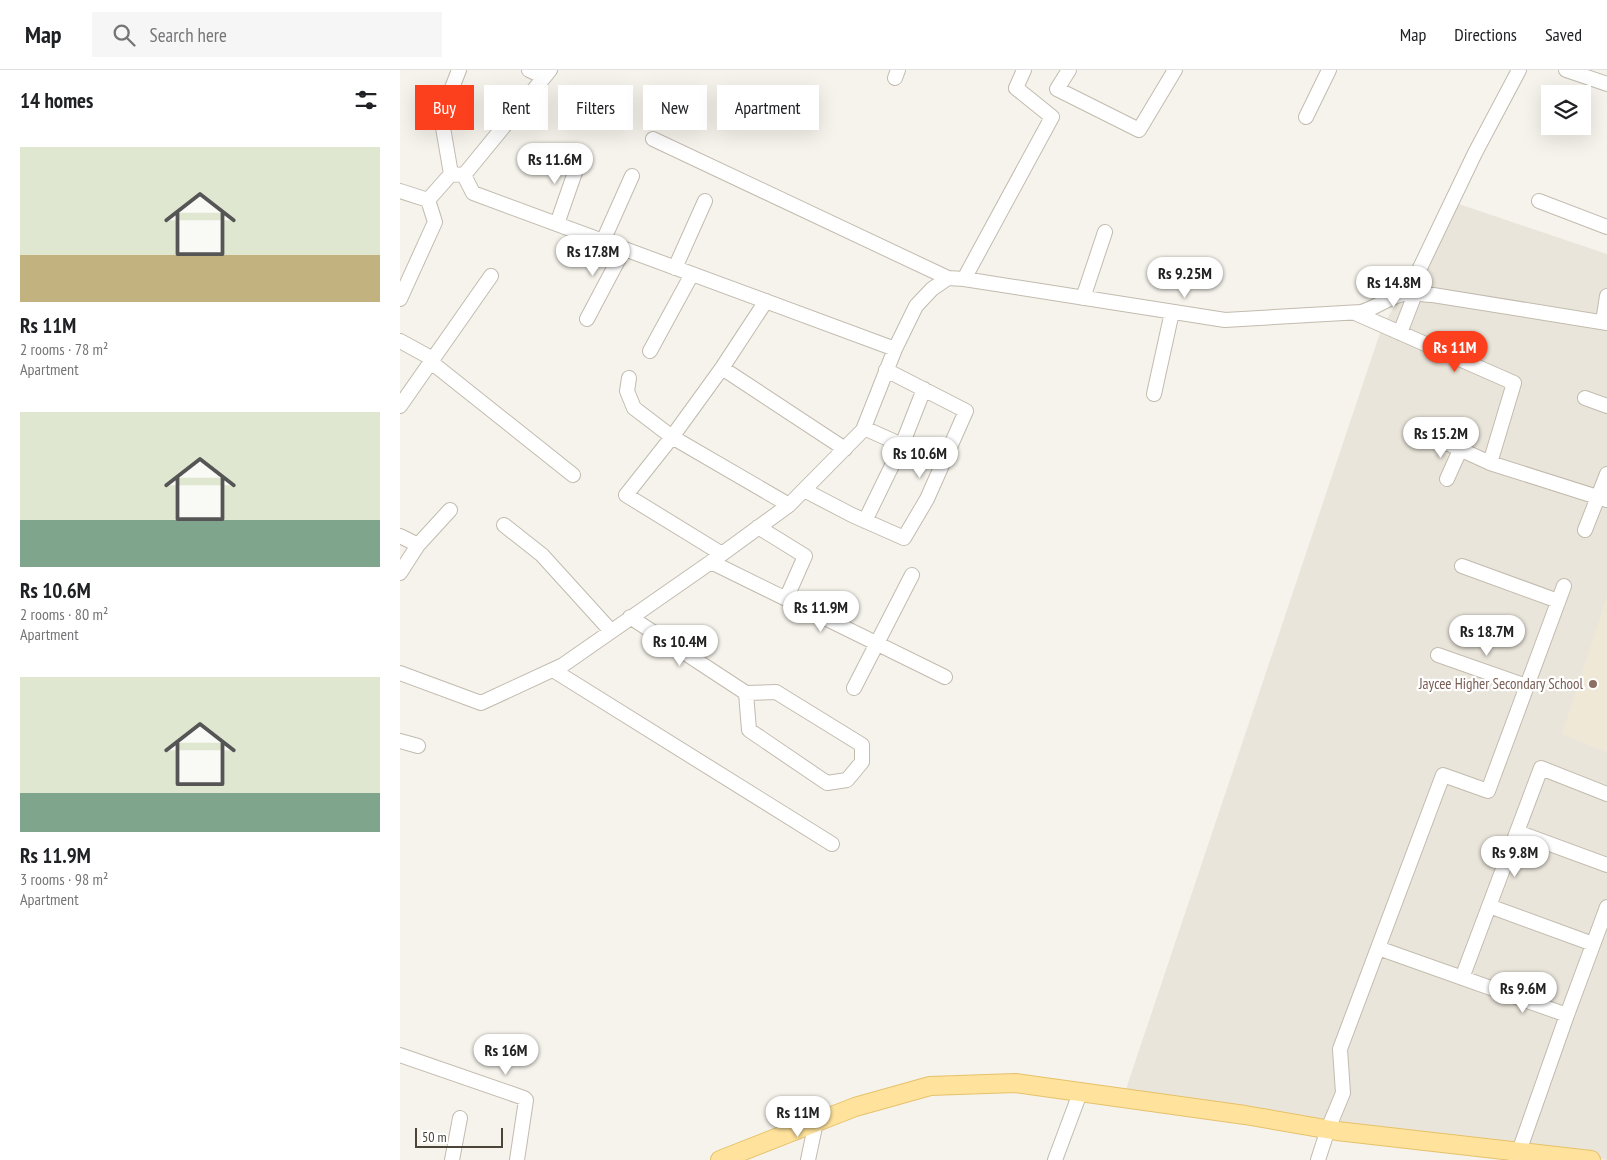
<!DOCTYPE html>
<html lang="en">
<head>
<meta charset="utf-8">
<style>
	:root { --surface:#fff; --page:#f6f6f6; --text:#202124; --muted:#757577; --line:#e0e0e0; --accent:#fc3f1d }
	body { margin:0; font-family:"PT Sans Narrow",sans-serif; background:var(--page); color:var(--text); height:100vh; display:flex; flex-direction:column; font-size:19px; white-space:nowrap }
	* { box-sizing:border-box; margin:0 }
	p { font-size:16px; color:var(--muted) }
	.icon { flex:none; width:28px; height:28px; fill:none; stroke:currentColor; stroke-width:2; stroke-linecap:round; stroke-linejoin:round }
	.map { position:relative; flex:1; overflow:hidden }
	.sheet { display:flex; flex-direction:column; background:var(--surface); width:400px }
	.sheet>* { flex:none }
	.hud { position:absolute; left:15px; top:15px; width:475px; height:45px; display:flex; gap:10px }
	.controls { position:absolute; left:1141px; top:15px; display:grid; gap:10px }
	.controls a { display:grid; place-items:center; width:50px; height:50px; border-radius:0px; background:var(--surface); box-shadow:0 5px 20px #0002; font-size:25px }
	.scale { position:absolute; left:15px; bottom:12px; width:88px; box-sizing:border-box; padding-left:5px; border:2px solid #4b4439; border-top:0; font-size:14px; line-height:18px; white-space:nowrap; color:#4b4439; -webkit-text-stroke:4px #fff; paint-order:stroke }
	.price { position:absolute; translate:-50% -42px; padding:0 11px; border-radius:18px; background:#fff; color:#222; font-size:16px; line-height:32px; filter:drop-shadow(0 1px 2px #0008) }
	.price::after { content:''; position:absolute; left:50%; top:30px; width:15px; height:11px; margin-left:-8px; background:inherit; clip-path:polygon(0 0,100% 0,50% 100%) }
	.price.on { background:var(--accent); color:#fff }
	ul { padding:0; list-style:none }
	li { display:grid; align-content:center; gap:10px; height:265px; padding:0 20px }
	li span { display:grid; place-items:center; height:155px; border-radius:0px; color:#555 }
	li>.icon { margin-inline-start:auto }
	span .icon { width:90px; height:90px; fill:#fffc; stroke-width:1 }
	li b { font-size:21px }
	h2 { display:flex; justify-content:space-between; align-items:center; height:60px; padding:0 20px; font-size:21px }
	.pill { padding:0 18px; border-radius:0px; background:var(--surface); box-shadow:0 5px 20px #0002; font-size:18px; line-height:45px }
	.pill.on { background:var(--accent); color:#fff }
	header { display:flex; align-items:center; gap:30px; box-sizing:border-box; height:70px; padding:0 25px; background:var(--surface); border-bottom:1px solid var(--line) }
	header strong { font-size:24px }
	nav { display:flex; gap:28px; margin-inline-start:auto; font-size:18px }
	.search { width:350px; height:45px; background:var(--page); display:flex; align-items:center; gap:12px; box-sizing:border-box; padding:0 18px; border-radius:0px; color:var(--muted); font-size:19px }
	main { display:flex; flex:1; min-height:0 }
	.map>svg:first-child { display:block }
	.residential { fill:#eae5da }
	.education { fill:#efe8d6 }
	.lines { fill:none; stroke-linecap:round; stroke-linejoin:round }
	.minor-casing { stroke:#c2bbae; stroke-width:16 }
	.major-casing { stroke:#e6c16a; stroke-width:20 }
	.minor { stroke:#fff; stroke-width:14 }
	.major { stroke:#ffe39c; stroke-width:18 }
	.education-dot { fill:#8d6e63; stroke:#fff; stroke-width:2 }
	.labels { text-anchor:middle; stroke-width:4.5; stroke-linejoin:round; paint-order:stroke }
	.education-label { font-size:15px; fill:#785e54; stroke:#fff; text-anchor:end }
</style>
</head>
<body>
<header>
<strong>Map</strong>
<div class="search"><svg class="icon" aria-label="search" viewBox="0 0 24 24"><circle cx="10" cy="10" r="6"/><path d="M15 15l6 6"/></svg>Search here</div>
<nav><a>Map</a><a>Directions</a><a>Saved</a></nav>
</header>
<main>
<section class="sheet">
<h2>14 homes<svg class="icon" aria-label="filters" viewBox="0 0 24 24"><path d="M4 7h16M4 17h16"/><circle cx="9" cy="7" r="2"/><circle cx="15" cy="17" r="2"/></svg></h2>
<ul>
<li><span style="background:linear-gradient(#dfe7d0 70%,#c2b280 0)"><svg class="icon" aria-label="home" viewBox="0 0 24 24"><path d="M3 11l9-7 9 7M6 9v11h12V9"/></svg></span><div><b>Rs 11M</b><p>2 rooms · 78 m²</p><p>Apartment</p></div></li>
<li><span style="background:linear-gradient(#dfe7d0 70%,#7fa58c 0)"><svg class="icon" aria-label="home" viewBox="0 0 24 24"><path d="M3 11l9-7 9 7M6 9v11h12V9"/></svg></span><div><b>Rs 10.6M</b><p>2 rooms · 80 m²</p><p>Apartment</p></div></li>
<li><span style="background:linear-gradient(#dfe7d0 75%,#7fa58c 0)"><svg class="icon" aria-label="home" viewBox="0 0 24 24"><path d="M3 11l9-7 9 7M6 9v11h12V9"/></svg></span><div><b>Rs 11.9M</b><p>3 rooms · 98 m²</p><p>Apartment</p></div></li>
</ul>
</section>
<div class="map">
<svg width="1207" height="1090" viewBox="0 0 1207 1090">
	<rect width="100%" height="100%" fill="#f6f3ec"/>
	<path class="residential" d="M1056,133L1207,184V1090L723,1028L982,257Z"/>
	<path class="education" d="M1207,527V682L1162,664Z"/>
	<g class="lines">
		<g class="minor-casing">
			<path id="minor" d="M129,0L144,7
				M669,0L657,19L739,60L775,0
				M1166,0L1207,14
				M495,8L498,0
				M906,47L929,0
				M253,69L548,208
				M51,104L41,46L59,0
				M64,105L150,0
				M0,121L28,130L51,104L64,105L73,123L495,279
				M1139,131L1207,157
				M157,154L181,85
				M203,171L232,106
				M275,198L305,131
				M564,209L825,250L961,242C977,238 992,224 1009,223C1017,223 1025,225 1033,225L1207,253
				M1008,223L1075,83L1119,0
				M683,228L705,162
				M0,229L35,152L28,130
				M955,243L1114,313L1090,393
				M187,249L224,179
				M1203,252L1207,226
				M1000,263L1015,224
				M0,271L33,289
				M250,281L292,204
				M31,292L173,405
				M322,298L366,231
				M229,308L227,321L234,338L272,367L389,435
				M754,324L772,242
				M1185,328L1207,336
				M0,336L91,206
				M464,358L502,375
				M1029,365L1090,393L1207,430
				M1047,409L1060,380
				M404,420L452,445L504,468L527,429L566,341L486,300
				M465,451L502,375L524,319
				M104,455L142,485L211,561
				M358,457L405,486L386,529
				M1185,460L1207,404
				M0,466L18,475
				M322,484L226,425L272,367L322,298L445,379
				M311,492L545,607
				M1062,496L1158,531
				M0,503L18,475L50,440
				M230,547L346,623L376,622L462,675V692L447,710L427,713L349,660L346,623
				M1038,585L1126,616
				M153,600L432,774
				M0,603L81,633L163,595L311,492L389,435L463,360L495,279L516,236L532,219L548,208L564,209L652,47L616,18L624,0
				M454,618L512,505
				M0,671L18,676
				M1117,762L1207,795
				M1089,836L1193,874
				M978,878L1167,945L1116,1090
				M1062,908L1141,698L1207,724
				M1167,945L1207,837
				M0,985L124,1028L126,1030L117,1090
				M52,1090L60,1048
				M408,1090L416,1052
				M655,1090L680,1023
				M918,1090L928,1059L943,1023L940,979L1043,705L1088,721L1164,516"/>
		</g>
		<g class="major-casing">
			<path id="major" d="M320,1090L455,1037L530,1016L615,1013L845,1045L937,1061L1191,1090"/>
		</g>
		<use href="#minor" class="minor"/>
		<use href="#major" class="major"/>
	</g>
	<circle class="education-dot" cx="1193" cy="614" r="5"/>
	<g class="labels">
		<g class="education-label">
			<text x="1183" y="619">Jaycee Higher Secondary School</text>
		</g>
	</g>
</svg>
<div class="controls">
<a><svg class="icon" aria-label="layers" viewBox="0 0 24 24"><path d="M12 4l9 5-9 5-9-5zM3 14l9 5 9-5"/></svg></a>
</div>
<div class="scale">50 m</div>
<b class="price" style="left:155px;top:115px">Rs 11.6M</b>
<b class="price" style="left:193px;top:207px">Rs 17.8M</b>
<b class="price" style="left:785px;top:229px">Rs 9.25M</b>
<b class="price" style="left:994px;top:238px">Rs 14.8M</b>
<b class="price on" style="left:1055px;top:303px">Rs 11M</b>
<b class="price" style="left:1041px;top:389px">Rs 15.2M</b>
<b class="price" style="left:520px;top:409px">Rs 10.6M</b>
<b class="price" style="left:421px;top:563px">Rs 11.9M</b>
<b class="price" style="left:1087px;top:587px">Rs 18.7M</b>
<b class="price" style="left:280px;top:597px">Rs 10.4M</b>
<b class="price" style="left:1115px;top:808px">Rs 9.8M</b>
<b class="price" style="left:1123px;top:944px">Rs 9.6M</b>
<b class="price" style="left:106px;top:1006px">Rs 16M</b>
<b class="price" style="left:398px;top:1068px">Rs 11M</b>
<div class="hud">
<a class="pill on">Buy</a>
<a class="pill">Rent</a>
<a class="pill">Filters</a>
<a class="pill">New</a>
<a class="pill">Apartment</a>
</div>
</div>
</main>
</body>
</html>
